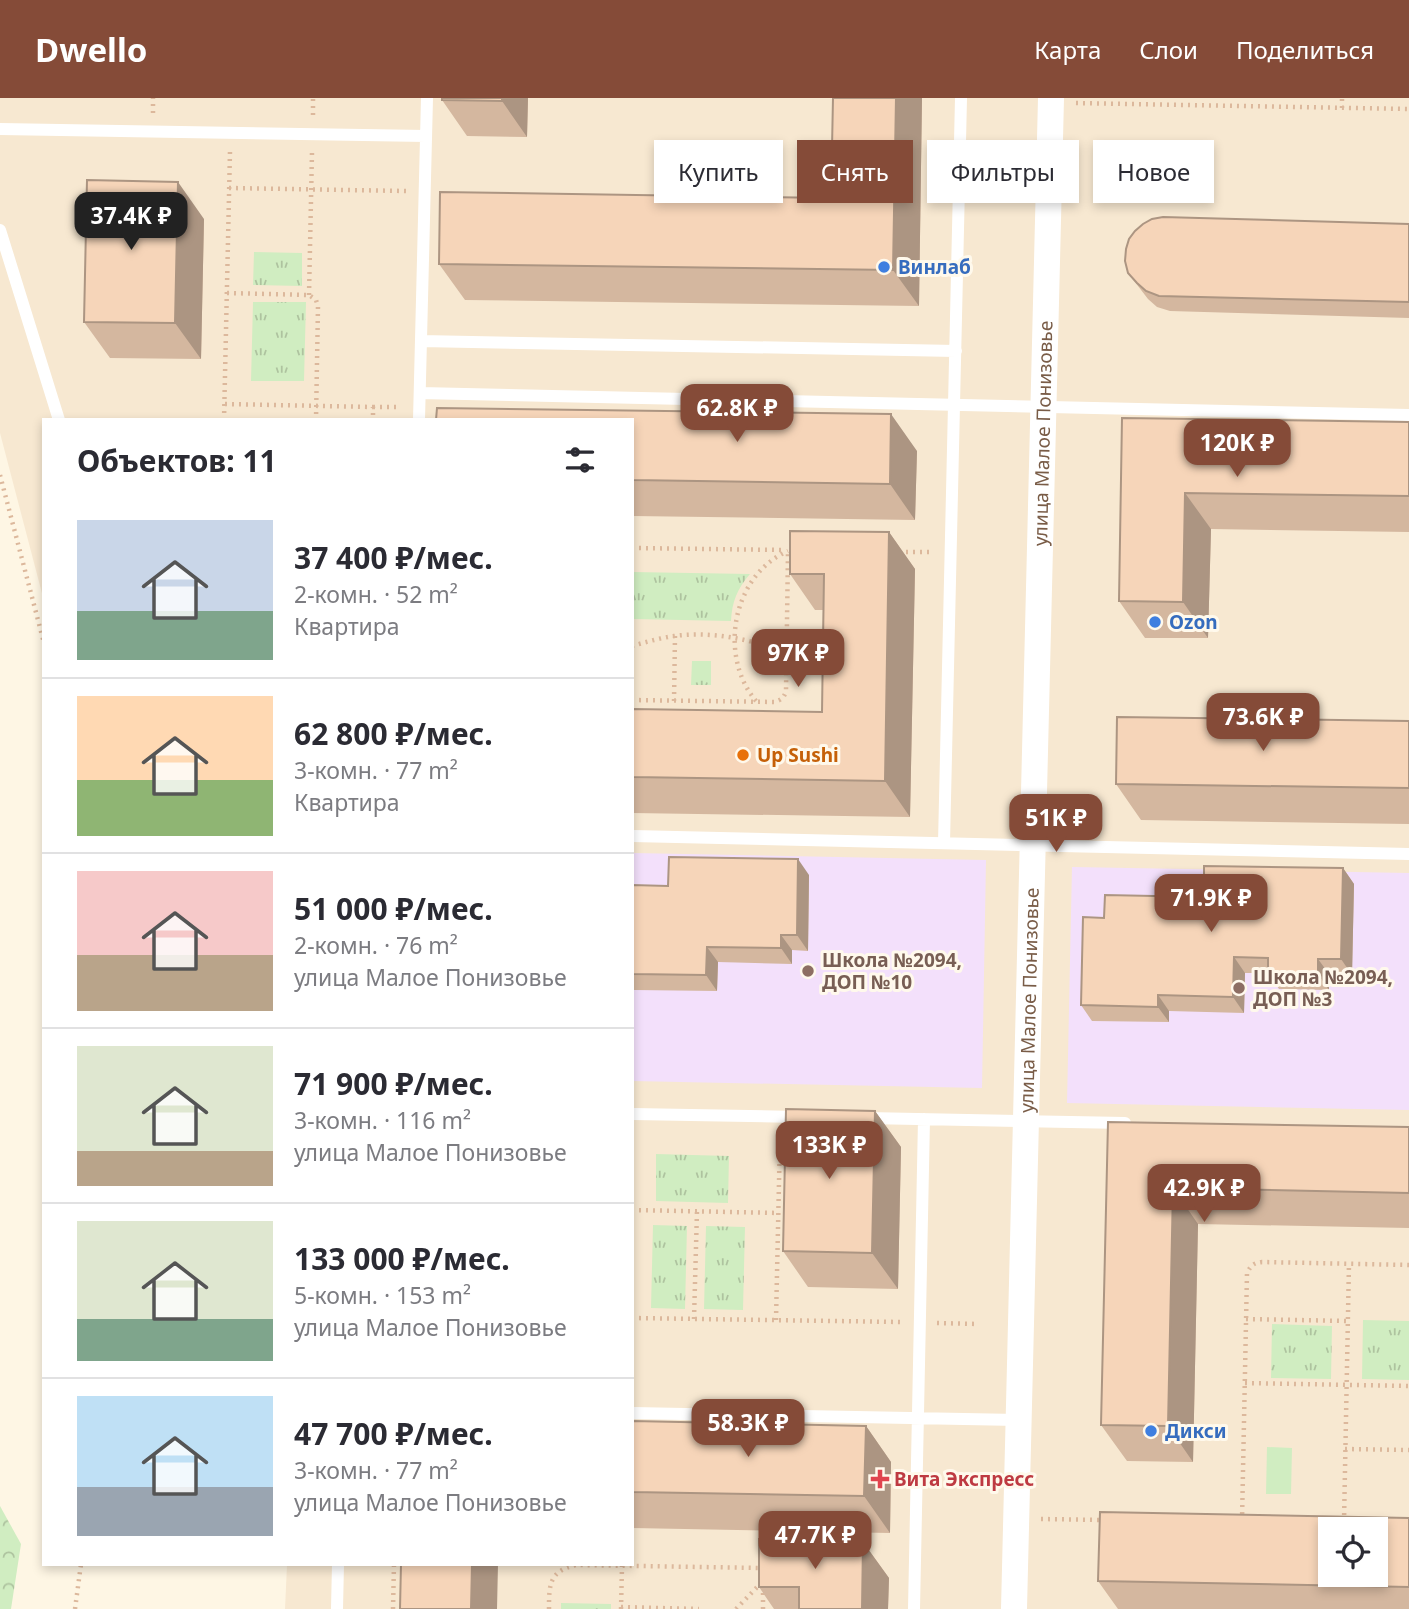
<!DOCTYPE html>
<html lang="ru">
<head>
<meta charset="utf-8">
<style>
	:root { --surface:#fff; --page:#f2f2f3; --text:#2b2b33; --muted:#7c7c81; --line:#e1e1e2; --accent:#854b38 }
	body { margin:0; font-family:"Noto Sans",sans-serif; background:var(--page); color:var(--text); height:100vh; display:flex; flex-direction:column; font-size:26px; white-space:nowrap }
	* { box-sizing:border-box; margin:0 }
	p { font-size:23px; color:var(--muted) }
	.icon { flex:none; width:38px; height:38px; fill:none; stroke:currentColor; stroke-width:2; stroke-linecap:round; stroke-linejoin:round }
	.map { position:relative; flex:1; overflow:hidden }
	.side { position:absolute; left:42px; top:320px; width:592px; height:1148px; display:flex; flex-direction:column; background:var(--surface); border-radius:0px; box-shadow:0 4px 10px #0003 }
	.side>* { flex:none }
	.guide { position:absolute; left:654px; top:42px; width:649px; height:63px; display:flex; gap:14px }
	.controls { position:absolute; left:1318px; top:1419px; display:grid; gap:14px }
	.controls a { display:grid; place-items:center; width:70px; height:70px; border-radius:0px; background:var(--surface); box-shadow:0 4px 10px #0003; font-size:35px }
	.price { position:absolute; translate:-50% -60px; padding:0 16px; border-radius:14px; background:var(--accent); color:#fff; font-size:23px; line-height:46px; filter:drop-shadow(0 2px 4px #0008) }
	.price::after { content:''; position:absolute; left:50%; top:42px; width:21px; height:16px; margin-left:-10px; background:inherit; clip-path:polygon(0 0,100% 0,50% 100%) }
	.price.on { background:#222; color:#fff }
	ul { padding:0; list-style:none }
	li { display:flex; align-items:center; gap:21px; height:175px; padding:0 35px }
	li+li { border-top:2px solid var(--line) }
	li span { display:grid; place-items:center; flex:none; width:196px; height:140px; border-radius:0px; color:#555 }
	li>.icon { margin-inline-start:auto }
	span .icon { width:84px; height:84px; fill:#fffc; stroke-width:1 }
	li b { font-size:30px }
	h2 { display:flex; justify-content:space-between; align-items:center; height:84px; padding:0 35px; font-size:30px }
	.chip { padding:0 24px; border-radius:0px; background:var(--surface); box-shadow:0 4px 10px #0003; font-size:24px; line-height:63px }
	.chip.on { background:var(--accent); color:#fff }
	header { display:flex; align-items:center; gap:42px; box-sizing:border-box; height:98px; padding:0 35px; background:var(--accent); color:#fff }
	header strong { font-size:33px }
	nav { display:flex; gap:38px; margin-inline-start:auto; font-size:24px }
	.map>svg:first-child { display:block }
	.residential { fill:#f7e8d1; fill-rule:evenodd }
	.education { fill:#f3e0fb }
	.forest { fill:url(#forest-crowns) }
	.park { fill:url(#park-tufts) }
	.pitch { fill:#d0edc1 }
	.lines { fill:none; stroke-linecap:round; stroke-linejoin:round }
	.path { stroke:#dcb89c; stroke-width:4.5; stroke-dasharray:2 5; stroke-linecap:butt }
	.lane { stroke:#fff; stroke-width:12 }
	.street { stroke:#fff; stroke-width:26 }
	.wall { fill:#d4b79f }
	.shaded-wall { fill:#ac9582 }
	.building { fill:#f6d5b9; stroke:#ac9582; stroke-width:2; fill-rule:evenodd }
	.shop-dot { fill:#3f7fe0; stroke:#fff9ec; stroke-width:2.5 }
	.food-dot { fill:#e8710a; stroke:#fff9ec; stroke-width:2.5 }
	.education-dot { fill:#8d6e63; stroke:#fff9ec; stroke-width:2.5 }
	.health-dot { fill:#e0444e; stroke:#fff9ec; stroke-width:2.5 }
	.labels { text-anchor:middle; stroke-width:6; stroke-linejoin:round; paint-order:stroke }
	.shop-label { font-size:19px; font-weight:bold; fill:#366cbe; stroke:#fff9ec; text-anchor:start }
	.street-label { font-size:19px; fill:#795c47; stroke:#fff9ec }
	.food-label { font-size:19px; font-weight:bold; fill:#c56008; stroke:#fff9ec; text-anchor:start }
	.education-label { font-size:19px; font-weight:bold; fill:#785e54; stroke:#fff9ec; text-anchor:start }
	.health-label { font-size:19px; font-weight:bold; fill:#be3a42; stroke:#fff9ec; text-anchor:start }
</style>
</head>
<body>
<header>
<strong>Dwello</strong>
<nav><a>Карта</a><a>Слои</a><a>Поделиться</a></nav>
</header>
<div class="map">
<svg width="1409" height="1511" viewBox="0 0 1409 1511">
	<defs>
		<pattern id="forest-crowns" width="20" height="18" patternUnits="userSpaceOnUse" patternTransform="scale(1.75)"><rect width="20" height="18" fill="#d0edc1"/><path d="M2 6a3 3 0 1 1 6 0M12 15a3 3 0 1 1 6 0" fill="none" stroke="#aec39f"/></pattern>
		<pattern id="park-tufts" width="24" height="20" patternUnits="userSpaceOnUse" patternTransform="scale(1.75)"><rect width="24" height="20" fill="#d0edc1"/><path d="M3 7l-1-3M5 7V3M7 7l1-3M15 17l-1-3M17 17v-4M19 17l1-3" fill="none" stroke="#aec39f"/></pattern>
	</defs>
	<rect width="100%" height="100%" fill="#fef6e4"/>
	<path class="residential" d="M0,0H1409V1511H285L287,1467L632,1466V322H44V503L0,335ZM1330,1432H1376V1477H1330Z"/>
	<path class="education" d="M632,755L986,762L982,990L632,983Z
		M1072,769L1409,775V1012L1067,1005Z"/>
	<path class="forest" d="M0,1408L21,1446L11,1511H0Z"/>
	<path class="park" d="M254,154L302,155V188L253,187Z
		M253,204H306L304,283H251Z
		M632,474L750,476C737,491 732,504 731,523L632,521Z
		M692,563H711V587H691Z
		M656,1056L729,1058L728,1105L656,1103Z
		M653,1127L687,1128L685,1211L651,1210Z
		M706,1128L745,1129L743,1212L704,1211Z
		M1363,1222L1409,1223V1282L1362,1281Z
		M1272,1226L1332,1228L1331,1281L1271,1280Z
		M561,1505L611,1506V1511H561Z"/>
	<path class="pitch" d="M1267,1349L1292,1350L1291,1396H1266Z"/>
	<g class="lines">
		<path class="path" d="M1076,5L1409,11
			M1342,10V0
			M153,15V0
			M313,17V0
			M229,90L406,93
			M227,195L309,197L316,202L318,208L316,322
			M309,197L312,54
			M225,306L373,309V322
			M373,309H400
			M224,322L230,53
			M0,377L44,545
			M632,450L784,452
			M899,454H932
			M632,548C646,544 660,540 674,538C713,533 750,541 786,555
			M632,602L774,604C781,602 784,600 786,593L788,453H796
			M674,603L675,538
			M756,603C718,558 732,477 788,453
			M632,1112L779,1115
			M632,1220L901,1224
			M694,1221L697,1113
			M1246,1221L1348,1223
			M776,1222L780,1038
			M937,1225L978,1226
			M1245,1285L1409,1288
			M1345,1351L1409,1352
			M1041,1421L1103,1422
			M1242,1423L1247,1175C1251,1167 1254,1165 1262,1164L1409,1167
			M1344,1424L1349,1165
			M621,1509L699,1511
			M75,1511L81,1466
			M393,1511L394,1466
			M549,1511C549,1487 549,1473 576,1467L763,1470
			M621,1511L622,1468
			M736,1511L763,1483
			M763,1511V1492"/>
		<path class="lane" d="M0,31L426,38
			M0,132L59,322
			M421,243L956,253
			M420,295L1409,317
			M419,322L427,0
			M632,738L1409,756
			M944,745L961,0
			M632,1016L799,1019
			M867,1020L1125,1025
			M632,1315L1019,1322
			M337,1511L338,1466
			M914,1511L924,1021"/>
		<path class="street" id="s1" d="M1014,1511L1051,0"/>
	</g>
	<path class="wall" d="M442,0H528L527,39L467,38L442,2Z
		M833,0H922L919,208L465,202L439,166L831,100Z
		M204,121L201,261L110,260L84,224Z
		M1409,126V220L1170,213L1157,209L1148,201L1128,175Z
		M1122,320L1409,324V434L1211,431L1208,540H1145L1119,503Z
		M632,322L917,353L915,422L632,418Z
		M889,434L915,471L910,719L632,715V611L822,614L823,512H815L790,476Z
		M1409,623V726L1141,722L1116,686Z
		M1343,770L1354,786L1352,877L1329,876V892L1279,891L1268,875H1245L1244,915L1169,913V924L1092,923L1081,907L1104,820Z
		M809,777L808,853L792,852V866L718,864L717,893L634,892V909H632V787L668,788Z
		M875,1013L901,1049L898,1191L808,1189L783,1153Z
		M1108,1024L1409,1029V1130L1198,1126L1193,1364L1127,1363L1101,1327Z
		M632,1323L866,1328L891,1364L890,1435L632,1430Z
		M1409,1420V1511H1118L1098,1483Z
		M863,1444L889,1480L888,1511H774L759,1489Z"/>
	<path class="shaded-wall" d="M502,0H528L527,39L502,3Z
		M896,0H922L919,208L893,172Z
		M178,84L204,121L201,261L175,225Z
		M891,316L917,353L915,422L890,386Z
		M1185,395L1211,431L1208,540L1183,504Z
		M889,434L915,471L910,719L885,683Z
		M798,761L809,777L808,853L797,837Z
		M1343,770L1354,786L1352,877L1341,861Z
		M781,837L792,852V866L781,850Z
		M707,849L718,864L717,893L706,877Z
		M1234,859L1245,875L1244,915L1233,899Z
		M1318,861L1329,876V892L1318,876Z
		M632,888L634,892V909L632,906Z
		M1158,897L1169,913V924L1158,909Z
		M875,1013L901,1049L898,1191L872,1155Z
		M1173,1090L1198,1126L1193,1364L1168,1328Z
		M866,1328L891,1364L890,1435L864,1398Z
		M863,1444L889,1480L888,1511H862Z
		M472,1466H498L497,1511H471Z"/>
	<path class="building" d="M442,0H502V3L442,2Z
		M833,0H896L893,172L439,166L440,94L831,100Z
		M87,82L178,84L175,225L84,224Z
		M1163,119L1409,126V204L1159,198L1146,193L1137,185L1128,175L1125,163L1126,151L1129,141L1135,133L1143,126L1152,121Z
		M437,310L891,316L890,386L632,382V322H436Z
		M1122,320L1409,324V398L1185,395L1183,504L1119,503Z
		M790,433L889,434L885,683L632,679V611L822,614L824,476H790Z
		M1117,619L1409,623V690L1116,686Z
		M669,759L798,761L797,837H781V850L707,849L706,877L632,876V787L668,788Z
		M1204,768L1343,770L1341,861H1318V876L1268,875V860L1234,859L1233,899L1158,897V909L1081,907L1083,819L1104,820L1105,797L1204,799Z
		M786,1011L875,1013L872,1155L783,1153Z
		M1108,1024L1409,1029V1095L1173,1090L1168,1328L1101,1327Z
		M632,1323L866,1328L864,1398L632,1394Z
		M1100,1414L1409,1420V1489L1098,1483ZM1330,1432H1376V1477H1330Z
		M759,1441L863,1444L862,1511H799V1489H759Z
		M401,1466H472L471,1511H400Z"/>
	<g class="shop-dot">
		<circle cx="884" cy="169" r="7"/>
		<circle cx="1155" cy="524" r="7"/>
		<circle cx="1151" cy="1333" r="7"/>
	</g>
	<circle class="food-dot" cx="743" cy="657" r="7"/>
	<g class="education-dot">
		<circle cx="808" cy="873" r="7"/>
		<circle cx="1239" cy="890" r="7"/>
	</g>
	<path class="health-dot" d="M876.5 1370.5h7v7h7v7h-7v7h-7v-7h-7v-7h7z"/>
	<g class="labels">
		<g class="shop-label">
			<text x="898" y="176">Винлаб</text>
			<text x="1169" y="531">Ozon</text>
			<text x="1165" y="1340">Дикси</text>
		</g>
		<g class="street-label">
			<text dy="7" stroke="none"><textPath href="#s1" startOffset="1176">улица Малое Понизовье</textPath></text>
			<text dy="7" stroke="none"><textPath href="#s1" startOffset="609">улица Малое Понизовье</textPath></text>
		</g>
		<g class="food-label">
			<text x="757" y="664">Up Sushi</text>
		</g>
		<g class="education-label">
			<text x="822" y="869">Школа №2094,<tspan x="822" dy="22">ДОП №10</tspan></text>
			<text x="1253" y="886">Школа №2094,<tspan x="1253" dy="22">ДОП №3</tspan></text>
		</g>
		<g class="health-label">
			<text x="894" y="1388">Вита Экспресс</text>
		</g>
	</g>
</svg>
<div class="controls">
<a><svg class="icon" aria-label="locate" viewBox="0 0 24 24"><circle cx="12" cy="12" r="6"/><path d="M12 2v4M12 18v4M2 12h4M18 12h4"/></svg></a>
</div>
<b class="price on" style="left:131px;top:154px">37.4K ₽</b>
<b class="price" style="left:737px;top:346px">62.8K ₽</b>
<b class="price" style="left:1237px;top:381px">120K ₽</b>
<b class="price" style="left:798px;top:591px">97K ₽</b>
<b class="price" style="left:1263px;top:655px">73.6K ₽</b>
<b class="price" style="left:1056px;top:756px">51K ₽</b>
<b class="price" style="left:1211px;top:836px">71.9K ₽</b>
<b class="price" style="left:829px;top:1083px">133K ₽</b>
<b class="price" style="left:1204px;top:1126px">42.9K ₽</b>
<b class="price" style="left:748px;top:1361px">58.3K ₽</b>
<b class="price" style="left:815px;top:1473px">47.7K ₽</b>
<div class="guide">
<a class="chip">Купить</a>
<a class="chip on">Снять</a>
<a class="chip">Фильтры</a>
<a class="chip">Новое</a>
</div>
<section class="side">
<h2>Объектов: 11<svg class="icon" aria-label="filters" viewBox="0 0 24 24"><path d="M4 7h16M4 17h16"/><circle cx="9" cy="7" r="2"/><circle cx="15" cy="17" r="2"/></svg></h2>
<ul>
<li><span style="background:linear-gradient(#c9d6e8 65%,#7fa58c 0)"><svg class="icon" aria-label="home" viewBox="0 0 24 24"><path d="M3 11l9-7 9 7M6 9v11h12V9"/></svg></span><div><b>37 400 ₽/мес.</b><p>2-комн. · 52 m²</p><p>Квартира</p></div></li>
<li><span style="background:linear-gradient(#ffd9b3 60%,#8fb573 0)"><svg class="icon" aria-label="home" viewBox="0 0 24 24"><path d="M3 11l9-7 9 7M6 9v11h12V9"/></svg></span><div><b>62 800 ₽/мес.</b><p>3-комн. · 77 m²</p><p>Квартира</p></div></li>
<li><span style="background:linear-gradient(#f6c9c9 60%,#b9a48a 0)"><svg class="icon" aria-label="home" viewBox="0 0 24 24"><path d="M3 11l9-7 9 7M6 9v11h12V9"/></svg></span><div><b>51 000 ₽/мес.</b><p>2-комн. · 76 m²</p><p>улица Малое Понизовье</p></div></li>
<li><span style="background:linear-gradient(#dfe7d0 75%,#b9a48a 0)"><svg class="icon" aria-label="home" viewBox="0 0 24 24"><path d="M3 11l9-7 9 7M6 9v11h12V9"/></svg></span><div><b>71 900 ₽/мес.</b><p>3-комн. · 116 m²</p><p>улица Малое Понизовье</p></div></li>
<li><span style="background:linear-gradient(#dfe7d0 70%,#7fa58c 0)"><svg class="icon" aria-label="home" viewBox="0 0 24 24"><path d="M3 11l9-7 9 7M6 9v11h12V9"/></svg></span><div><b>133 000 ₽/мес.</b><p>5-комн. · 153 m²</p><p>улица Малое Понизовье</p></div></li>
<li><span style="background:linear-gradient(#bfe0f5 65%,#9aa5b1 0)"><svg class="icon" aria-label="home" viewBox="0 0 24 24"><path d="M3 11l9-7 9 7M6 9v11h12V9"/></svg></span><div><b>47 700 ₽/мес.</b><p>3-комн. · 77 m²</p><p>улица Малое Понизовье</p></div></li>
</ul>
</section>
</div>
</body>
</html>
